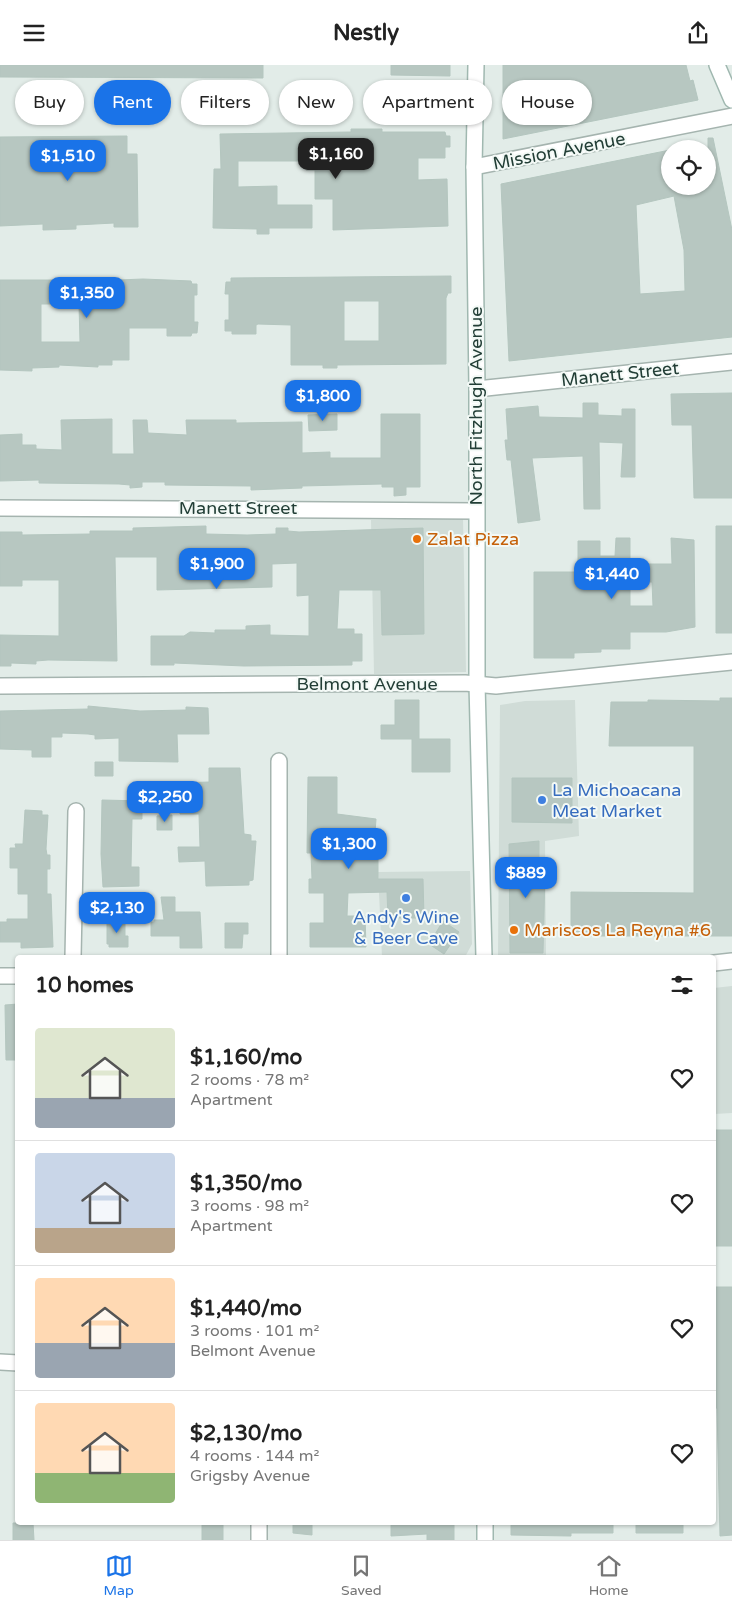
<!DOCTYPE html>
<html lang="en">
<head>
<meta charset="utf-8">
<style>
	:root { --surface:#fff; --page:#f2f2f2; --text:#222; --muted:#767676; --line:#e0e0e0; --accent:#1a73e8 }
	body { margin:0; font-family:"Varela Round",sans-serif; background:var(--page); color:var(--text); height:100vh; display:flex; flex-direction:column; font-size:19px; white-space:nowrap }
	* { box-sizing:border-box; margin:0 }
	p { font-size:16px; color:var(--muted) }
	.icon { flex:none; width:28px; height:28px; fill:none; stroke:currentColor; stroke-width:2; stroke-linecap:round; stroke-linejoin:round }
	.map { position:relative; flex:1; overflow:hidden }
	.details { position:absolute; left:15px; top:890px; width:701px; height:570px; display:flex; flex-direction:column; background:var(--surface); border-radius:5px; box-shadow:0 1px 4px #0004 }
	.details>* { flex:none }
	.top-card { position:absolute; left:15px; top:15px; width:702px; height:45px; display:flex; gap:10px }
	.tools { position:absolute; left:661px; top:75px; display:grid; gap:10px }
	.tools a { display:grid; place-items:center; width:55px; height:55px; border-radius:50%; background:var(--surface); box-shadow:0 1px 4px #0004; font-size:25px }
	.price { position:absolute; translate:-50% -42px; padding:0 11px; border-radius:10px; background:var(--accent); color:#fff; font-size:16px; line-height:32px; filter:drop-shadow(0 1px 2px #0008) }
	.price::after { content:''; position:absolute; left:50%; top:30px; width:15px; height:11px; margin-left:-8px; background:inherit; clip-path:polygon(0 0,100% 0,50% 100%) }
	.price.on { background:#222; color:#fff }
	ul { padding:0; list-style:none }
	li { display:flex; align-items:center; gap:15px; height:125px; padding:0 20px }
	li+li { border-top:1px solid var(--line) }
	li span { display:grid; place-items:center; flex:none; width:140px; height:100px; border-radius:5px; color:#555 }
	li>.icon { margin-inline-start:auto }
	span .icon { width:60px; height:60px; fill:#fffc; stroke-width:1 }
	li b { font-size:21px }
	h2 { display:flex; justify-content:space-between; align-items:center; height:60px; padding:0 20px; font-size:21px }
	.pill { padding:0 18px; border-radius:22px; background:var(--surface); box-shadow:0 1px 4px #0004; font-size:18px; line-height:45px }
	.pill.on { background:var(--accent); color:#fff }
	header { display:flex; justify-content:space-between; align-items:center; height:65px; padding:0 20px; background:var(--surface); font-size:22px; font-weight:800 }
	.menu { display:flex; justify-content:space-around; align-items:center; height:70px; border-top:1px solid var(--line); background:var(--surface); font-size:14px; color:var(--muted) }
	.menu a { display:grid; justify-items:center; gap:2px }
	.menu .on { color:var(--accent) }
	.map>svg:first-child { display:block }
	.built { fill:#d0dcd7 }
	.building { fill:#b7c7c1; stroke:#b4c6bf; fill-rule:evenodd }
	.lines { fill:none; stroke-linecap:round; stroke-linejoin:round }
	.street-casing { stroke:#a5b4af; stroke-width:18 }
	.secondary-casing { stroke:#a0b8b0; stroke-width:18 }
	.street { stroke:#fff; stroke-width:15 }
	.secondary { stroke:#fff; stroke-width:15 }
	.food-dot { fill:#e8710a; stroke:#f3f9f6; stroke-width:2 }
	.shop-dot { fill:#3f7fe0; stroke:#f3f9f6; stroke-width:2 }
	.labels { text-anchor:middle; stroke-width:4; stroke-linejoin:round; paint-order:stroke }
	.street-label { font-size:18px; fill:#223e36; stroke:#f3f9f6 }
	.food-label { font-size:18px; fill:#c56008; stroke:#f3f9f6; text-anchor:start }
	.shop-label { font-size:18px; fill:#366cbe; stroke:#f3f9f6; text-anchor:start }
</style>
</head>
<body>
<header><svg class="icon" aria-label="menu" viewBox="0 0 24 24"><path d="M4 6h16M4 12h16M4 18h16"/></svg>Nestly<svg class="icon" aria-label="share" viewBox="0 0 24 24"><path d="M12 15V3M7 8l5-5 5 5M5 13v7h14v-7"/></svg></header>
<div class="map">
<svg width="732" height="1475" viewBox="0 0 732 1475">
	<rect width="100%" height="100%" fill="#e2ece8"/>
	<path class="built" d="M463,453L466,607L374,609L371,455Z
		M575,635L579,771L545,776L546,892H498L500,640L525,636Z
		M470,806L472,879L465,892H382L378,807Z
		M732,921V1048L714,1049V923Z"/>
	<path class="building" d="M0,0H263V13L0,12Z
		M391,0H450V11L391,10Z
		M503,0H686L690,16L693,15L698,35L503,74Z
		M351,64H382V67H445L446,71H450V82H445V93H418V115L447,114L448,161L333,165V134H315V105H306V96H238V122L277,121V140H312V163H269V169H257V164L213,163L214,104H221L220,69L351,67Z
		M127,71V89H137L138,162H114V158L76,160V164L43,165V159L0,161V72Z
		M708,73H713L732,165V272L509,296L501,119L670,85V121H708ZM674,131L684,185L685,226L640,229L636,140Z
		M451,211V228H448L446,233V299L337,300V303H323V300H291V260L258,259L256,260V269H232V266H225V255H229V229H225L226,217H231V213ZM344,236H379V276H344Z
		M143,214L191,216L192,219H197V230H194V257H198L197,268H192L191,271H167V263H129V295H112V300H98V302L59,300V302L32,303V306L0,305V215H70V217ZM41,239H79L80,277H41Z
		M732,328V433H694L692,360H672L671,329Z
		M583,338H598V350L622,351V344H635V412H621L623,378L599,377L600,444H584L583,391L532,393L540,455L518,458L511,395H507L505,375H508L506,344L538,341L539,352L583,353Z
		M337,349V365L309,366L308,350Z
		M381,349H420V422H406V430L394,431V422H382V419L302,421V423L251,425V421L165,420V417H142V422L130,423V420L119,419L39,418V415L0,416V370L22,369V380H36V384L62,385L61,355L112,354V389H134L133,355H147L148,368L187,370L186,355H236V358L302,357V388L330,387V393H381Z
		M206,461V469L247,470L276,469V463H288V466L299,467L423,463L424,569L382,570L381,525H339L337,564H354V569H362V596H352V600L244,601L174,598V600H151V571H184L190,567L215,568V565H246V561L270,560V570L309,571V530L297,531V498L272,499V522L157,525V492H115L117,596L48,595L36,596V599L11,598V601H0V570L59,571V515H22V521H0V467H22V470L90,469V466H133V463Z
		M716,461H732V568H716Z
		M616,473H630V499H672L671,473L694,475L695,562L666,567H630V584H601V587L574,588V593H534V507H578V476H600V491H615ZM630,517H652L653,541H630Z
		M720,633H732V871H571V827L694,828V681H609L611,637H648V635L720,636Z
		M395,635H419V674H450V707H412V674H381V660H395Z
		M88,641L140,646L186,645V642L208,643L209,669H177L178,697L119,696V673L95,674V670L88,669L62,668V672H51V692H32V685L0,684V646L88,644Z
		M95,697H113V711H95Z
		M209,703H240L244,769L251,770V776H256L253,815L249,816V820L206,821L205,796L179,797L178,782H200L199,749H180L179,718L209,717Z
		M308,712H337V749L376,754L374,780H378V814H423L424,853H388L387,827L348,828L347,851H365L366,882H310V858H324V828H309V814H312L311,788H307Z
		M512,713H572V758L512,757Z
		M102,735L142,736V754H132L131,802H139V821L103,822L101,789Z
		M25,745L42,746V750H48L46,784L47,790H50V804H47V829H51L53,882L21,883V877H0V857H7V854H28V829H18V803H10V783H16L15,779H23Z
		M172,750V765H157V751Z
		M539,776V808H545L543,888H510L509,779Z
		M161,832H175V847H200L202,883H180V871H151V857H154V855H164Z
		M107,855H125V871H128V882H109V879H107Z
		M443,856L459,867L444,889L429,879Z
		M225,858H248V869H243L242,883H225Z
		M18,939V995H6L5,940Z
		M714,1065H732V1181H714Z
		M714,1222H732V1470L720,1471L717,1343H714Z
		M13,1458H33L34,1475H13Z
		M202,1458H223V1475H202Z
		M293,1458H312V1470L293,1468Z
		M391,1458H454V1475H427V1469L391,1471Z
		M511,1458H613V1468H571V1471L511,1470Z
		M636,1458H683V1468H636Z"/>
	<g class="lines">
		<g class="street-casing">
			<path id="street" d="M474,102L732,51
				M477,324L732,297
				M0,443L476,446
				M0,621L465,618L496,621L732,597
				M279,696V892
				M73,892L76,746
				M714,898L732,896
				M0,911H18
				M0,1297L18,1298
				M259,1475V1458"/>
		</g>
		<g class="secondary-casing">
			<path id="secondary" d="M476,0L474,102L477,324V619L484,892
				M717,0L732,35
				M485,1458V1475"/>
		</g>
		<use href="#street" class="street"/>
		<use href="#secondary" class="secondary"/>
	</g>
	<g class="food-dot">
		<circle cx="417" cy="474" r="5"/>
		<circle cx="514" cy="865" r="5"/>
	</g>
	<g class="shop-dot">
		<circle cx="542" cy="735" r="5"/>
		<circle cx="406" cy="833" r="5"/>
	</g>
	<g class="labels">
		<g class="street-label">
			<text transform="translate(559 86) rotate(-11)" y="6">Mission Avenue</text>
			<text transform="translate(620 309) rotate(-6)" y="6">Manett Street</text>
			<text transform="translate(476 341) rotate(-90)" y="6">North Fitzhugh Avenue</text>
			<text x="238" y="449">Manett Street</text>
			<text x="367" y="625">Belmont Avenue</text>
		</g>
		<g class="food-label">
			<text x="427" y="480">Zalat Pizza</text>
			<text x="524" y="871">Mariscos La Reyna #6</text>
		</g>
		<g class="shop-label">
			<text x="552" y="731">La Michoacana<tspan x="552" dy="21">Meat Market</tspan></text>
			<text x="406" y="858" text-anchor="middle">Andy's Wine<tspan x="406" dy="21">&amp; Beer Cave</tspan></text>
		</g>
	</g>
</svg>
<div class="tools">
<a><svg class="icon" aria-label="locate" viewBox="0 0 24 24"><circle cx="12" cy="12" r="6"/><path d="M12 2v4M12 18v4M2 12h4M18 12h4"/></svg></a>
</div>
<b class="price on" style="left:336px;top:115px">$1,160</b>
<b class="price" style="left:68px;top:117px">$1,510</b>
<b class="price" style="left:87px;top:254px">$1,350</b>
<b class="price" style="left:323px;top:357px">$1,800</b>
<b class="price" style="left:217px;top:525px">$1,900</b>
<b class="price" style="left:612px;top:535px">$1,440</b>
<b class="price" style="left:165px;top:758px">$2,250</b>
<b class="price" style="left:349px;top:805px">$1,300</b>
<b class="price" style="left:526px;top:834px">$889</b>
<b class="price" style="left:117px;top:869px">$2,130</b>
<div class="top-card">
<a class="pill">Buy</a>
<a class="pill on">Rent</a>
<a class="pill">Filters</a>
<a class="pill">New</a>
<a class="pill">Apartment</a>
<a class="pill">House</a>
</div>
<section class="details">
<h2>10 homes<svg class="icon" aria-label="filters" viewBox="0 0 24 24"><path d="M4 7h16M4 17h16"/><circle cx="9" cy="7" r="2"/><circle cx="15" cy="17" r="2"/></svg></h2>
<ul>
<li><span style="background:linear-gradient(#dfe7d0 70%,#9aa5b1 0)"><svg class="icon" aria-label="home" viewBox="0 0 24 24"><path d="M3 11l9-7 9 7M6 9v11h12V9"/></svg></span><div><b>$1,160/mo</b><p>2 rooms · 78 m²</p><p>Apartment</p></div><svg class="icon" aria-label="heart" viewBox="0 0 24 24"><path d="M12 20l-8-8c-3-5 5-10 8-4 3-6 11-1 8 4z"/></svg></li>
<li><span style="background:linear-gradient(#c9d6e8 75%,#b9a48a 0)"><svg class="icon" aria-label="home" viewBox="0 0 24 24"><path d="M3 11l9-7 9 7M6 9v11h12V9"/></svg></span><div><b>$1,350/mo</b><p>3 rooms · 98 m²</p><p>Apartment</p></div><svg class="icon" aria-label="heart" viewBox="0 0 24 24"><path d="M12 20l-8-8c-3-5 5-10 8-4 3-6 11-1 8 4z"/></svg></li>
<li><span style="background:linear-gradient(#ffd9b3 65%,#9aa5b1 0)"><svg class="icon" aria-label="home" viewBox="0 0 24 24"><path d="M3 11l9-7 9 7M6 9v11h12V9"/></svg></span><div><b>$1,440/mo</b><p>3 rooms · 101 m²</p><p>Belmont Avenue</p></div><svg class="icon" aria-label="heart" viewBox="0 0 24 24"><path d="M12 20l-8-8c-3-5 5-10 8-4 3-6 11-1 8 4z"/></svg></li>
<li><span style="background:linear-gradient(#ffd9b3 70%,#8fb573 0)"><svg class="icon" aria-label="home" viewBox="0 0 24 24"><path d="M3 11l9-7 9 7M6 9v11h12V9"/></svg></span><div><b>$2,130/mo</b><p>4 rooms · 144 m²</p><p>Grigsby Avenue</p></div><svg class="icon" aria-label="heart" viewBox="0 0 24 24"><path d="M12 20l-8-8c-3-5 5-10 8-4 3-6 11-1 8 4z"/></svg></li>
</ul>
</section>
</div>
<nav class="menu">
<a class="on"><svg class="icon" aria-label="map" viewBox="0 0 24 24"><path d="M3 6l6-2 6 2 6-2v14l-6 2-6-2-6 2zM9 4v14M15 6v14"/></svg>Map</a>
<a><svg class="icon" aria-label="saved" viewBox="0 0 24 24"><path d="M7 4h10v16l-5-4-5 4z"/></svg>Saved</a>
<a><svg class="icon" aria-label="home" viewBox="0 0 24 24"><path d="M3 11l9-7 9 7M6 9v11h12V9"/></svg>Home</a>
</nav>
</body>
</html>
